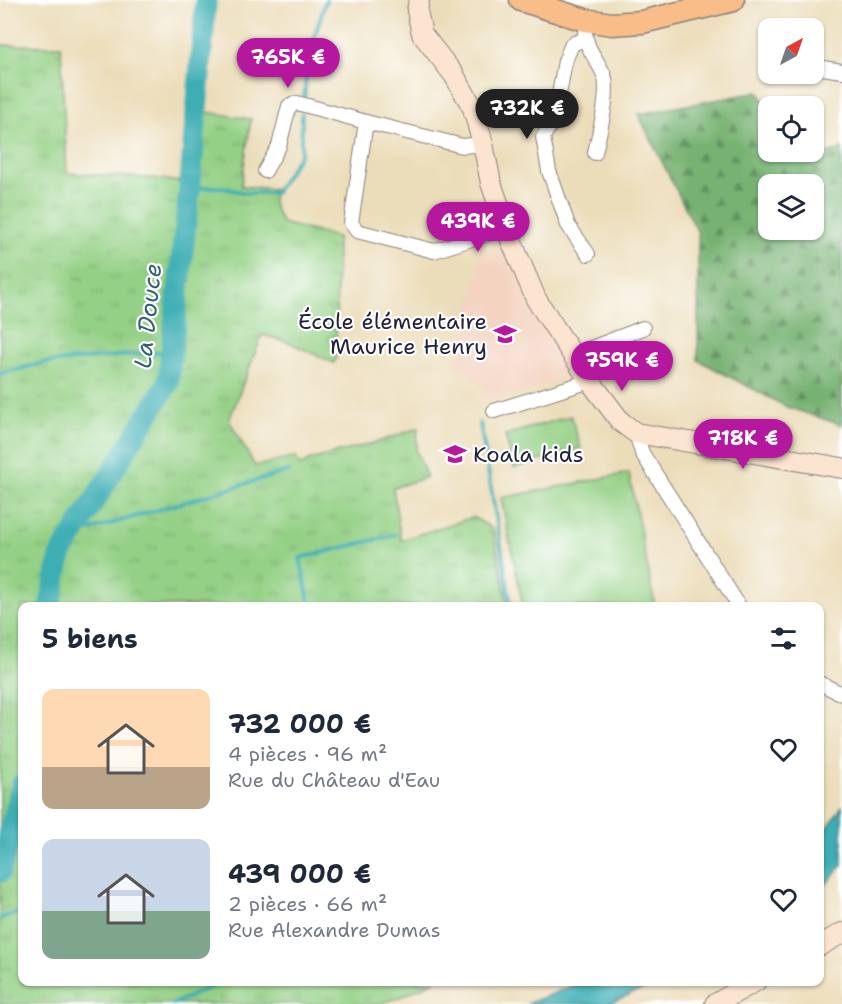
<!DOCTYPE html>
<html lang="fr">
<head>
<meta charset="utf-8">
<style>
	:root { --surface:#fff; --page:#f6f6f7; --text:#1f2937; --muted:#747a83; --accent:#b5179e }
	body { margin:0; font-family:"Shantell Sans",sans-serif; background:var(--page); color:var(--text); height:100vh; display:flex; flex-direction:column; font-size:22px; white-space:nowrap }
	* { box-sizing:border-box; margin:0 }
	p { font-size:20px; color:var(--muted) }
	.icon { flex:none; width:33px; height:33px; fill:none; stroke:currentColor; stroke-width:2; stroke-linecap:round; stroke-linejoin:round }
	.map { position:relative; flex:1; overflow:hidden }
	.details { position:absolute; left:18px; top:602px; width:806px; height:384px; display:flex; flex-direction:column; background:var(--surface); border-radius:12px; box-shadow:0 2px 4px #0004 }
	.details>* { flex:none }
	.needle { width:39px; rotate:40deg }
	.tools { position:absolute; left:758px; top:18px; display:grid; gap:12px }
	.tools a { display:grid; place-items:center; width:66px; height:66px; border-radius:12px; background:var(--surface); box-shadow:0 2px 4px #0004; font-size:30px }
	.price { position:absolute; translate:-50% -51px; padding:0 14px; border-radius:21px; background:var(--accent); color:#fff; font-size:20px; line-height:39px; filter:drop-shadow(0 2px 3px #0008) }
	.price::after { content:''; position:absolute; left:50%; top:36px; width:18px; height:14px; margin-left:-9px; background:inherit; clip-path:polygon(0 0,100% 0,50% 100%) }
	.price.active { background:#222; color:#fff }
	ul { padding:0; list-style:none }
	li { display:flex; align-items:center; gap:18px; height:150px; padding:0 24px }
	li span { display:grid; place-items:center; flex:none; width:168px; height:120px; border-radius:12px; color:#555 }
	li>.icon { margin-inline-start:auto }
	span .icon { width:72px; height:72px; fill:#fffc; stroke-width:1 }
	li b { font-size:26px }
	h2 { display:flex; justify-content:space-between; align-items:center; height:72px; padding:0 24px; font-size:26px }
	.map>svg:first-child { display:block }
	.built { fill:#f4d3c0 }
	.grass { fill:url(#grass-tufts); stroke:#5b7960; stroke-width:1.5 }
	.forest { fill:url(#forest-firs); stroke:#4c6a56; stroke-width:1.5; fill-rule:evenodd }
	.green { fill:#94d085; stroke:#5b7960; stroke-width:1.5 }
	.water { fill:#3caeb4; stroke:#2f6878; stroke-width:1.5 }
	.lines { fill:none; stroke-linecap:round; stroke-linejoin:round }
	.stream { stroke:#3caeb4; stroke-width:4 }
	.river { stroke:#3caeb4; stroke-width:22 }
	.street-casing { stroke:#87807a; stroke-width:16 }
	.secondary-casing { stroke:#87807a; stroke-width:22 }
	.primary-casing { stroke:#87807a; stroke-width:25 }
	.street { stroke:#fff; stroke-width:14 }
	.secondary { stroke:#fce5d0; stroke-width:20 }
	.primary { stroke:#f8bd89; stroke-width:22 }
	.labels { text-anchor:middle; stroke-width:4.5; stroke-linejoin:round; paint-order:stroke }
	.poi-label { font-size:22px; fill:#22223b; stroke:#fff; text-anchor:end }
	.water-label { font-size:24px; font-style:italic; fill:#2e6171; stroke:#fff }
</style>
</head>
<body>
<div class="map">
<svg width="842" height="1004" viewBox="0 0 842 1004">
	<defs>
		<pattern id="grass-tufts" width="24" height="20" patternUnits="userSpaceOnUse" patternTransform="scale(1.5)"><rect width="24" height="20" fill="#94d085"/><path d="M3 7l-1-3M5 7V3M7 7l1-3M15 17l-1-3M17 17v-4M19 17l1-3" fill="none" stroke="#7fb274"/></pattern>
		<pattern id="forest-firs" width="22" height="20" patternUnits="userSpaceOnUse" patternTransform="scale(1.5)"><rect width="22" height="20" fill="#77b272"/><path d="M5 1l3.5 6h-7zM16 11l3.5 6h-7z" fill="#61905f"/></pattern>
	</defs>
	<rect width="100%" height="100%" fill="#fff"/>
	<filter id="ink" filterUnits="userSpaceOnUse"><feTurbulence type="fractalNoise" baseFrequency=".0167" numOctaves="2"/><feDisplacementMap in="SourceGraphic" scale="12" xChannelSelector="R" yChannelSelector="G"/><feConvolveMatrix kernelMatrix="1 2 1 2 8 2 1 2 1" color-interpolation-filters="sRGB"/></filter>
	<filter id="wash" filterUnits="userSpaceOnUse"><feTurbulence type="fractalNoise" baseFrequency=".008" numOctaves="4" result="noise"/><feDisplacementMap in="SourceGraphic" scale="24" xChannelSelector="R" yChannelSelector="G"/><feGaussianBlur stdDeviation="1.35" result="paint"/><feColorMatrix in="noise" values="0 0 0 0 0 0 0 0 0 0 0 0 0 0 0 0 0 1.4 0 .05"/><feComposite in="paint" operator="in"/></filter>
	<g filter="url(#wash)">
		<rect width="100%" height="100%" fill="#ecddba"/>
		<path class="built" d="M504,245L526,302L574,376L491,401L476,379L455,366L482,255Z"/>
		<path class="grass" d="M0,45L61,46L67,173L162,179L198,185L202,111L251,119L241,186L274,189L273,204L282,223L337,237L336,359L334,363L288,342L262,335L229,420L255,466L296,457L300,466L310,460L381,441L418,428L416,451L427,477L393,488L401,540L473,517L493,529L508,606H22V981H435L398,998L378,1004H0Z"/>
		<path class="forest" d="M758,92L768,106V152H800L807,161L842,148V425L787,407L698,360V233L638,114ZM768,184H813V230H768Z"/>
		<path class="green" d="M571,416L581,448L514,468L505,435Z
			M629,473L655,606H523L501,498Z"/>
		<path class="water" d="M842,806V865L819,893V841Z
			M584,981H664L607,1004H527Z"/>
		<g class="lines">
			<path class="stream" d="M304,100L308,57L326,0
				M190,188L220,187L246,193H275L301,153L302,114
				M0,374L43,363L172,351
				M480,423L511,606
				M73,535L289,471
				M310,606L300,558L395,535
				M0,918L22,912
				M173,1004L223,981"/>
			<path class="river" d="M50,606L61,554L168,383L191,175L206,0
				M0,872L22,785"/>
		</g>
	</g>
	<g filter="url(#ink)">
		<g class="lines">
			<g class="street-casing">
				<path id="street" d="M585,31C585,49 600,62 605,78C609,98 599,133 595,153
					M585,39L572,44L565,61L555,117L543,137L549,171L568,225L588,254
					M813,70L823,68L842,71
					M483,144L463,146L366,122L351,223L357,231L434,251L506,228
					M265,171L279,146L289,106L297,103L366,122
					M573,355L643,328
					M494,411L590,381
					M636,433L642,453L739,606
					M819,683L842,694"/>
			</g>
			<g class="secondary-casing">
				<path id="secondary" d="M419,0L417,11L422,34L454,75L473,108L483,144L491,183L511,240L536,299L590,381L621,422L636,433L842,468
					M819,946L842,933
					M715,1004L756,981"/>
			</g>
			<g class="primary-casing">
				<path id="primary" d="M521,0L585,20L612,24L642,22L733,0"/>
			</g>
			<use href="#street" class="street"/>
			<use href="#secondary" class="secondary"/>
			<use href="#primary" class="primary"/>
		</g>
	</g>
	<defs>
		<g id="school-bare" transform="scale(1.8)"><path d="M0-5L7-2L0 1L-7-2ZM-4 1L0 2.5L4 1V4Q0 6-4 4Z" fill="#b5179e" stroke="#fff" stroke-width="2.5" paint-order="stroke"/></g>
	</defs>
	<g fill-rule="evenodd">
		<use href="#school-bare" x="505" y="334"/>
		<use href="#school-bare" x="455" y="454"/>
	</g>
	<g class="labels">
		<g class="poi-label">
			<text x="487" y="329">École élémentaire<tspan x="487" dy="25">Maurice Henry</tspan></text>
			<text x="473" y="462" text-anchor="start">Koala kids</text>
		</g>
		<g class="water-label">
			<text transform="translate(148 316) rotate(-84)" y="8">La Douce</text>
		</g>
	</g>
</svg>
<div class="tools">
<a><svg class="needle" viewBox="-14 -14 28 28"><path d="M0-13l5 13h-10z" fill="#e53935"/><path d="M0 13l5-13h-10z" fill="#747a83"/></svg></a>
<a><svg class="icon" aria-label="locate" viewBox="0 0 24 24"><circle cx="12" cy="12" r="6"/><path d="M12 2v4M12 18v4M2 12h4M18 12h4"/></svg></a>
<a><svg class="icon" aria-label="layers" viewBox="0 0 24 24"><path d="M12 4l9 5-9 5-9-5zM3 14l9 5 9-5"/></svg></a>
</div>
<b class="price" style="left:288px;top:89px">765K €</b>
<b class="price active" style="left:527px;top:140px">732K €</b>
<b class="price" style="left:478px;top:253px">439K €</b>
<b class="price" style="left:622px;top:392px">759K €</b>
<b class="price" style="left:743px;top:470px">718K €</b>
<section class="details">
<h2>5 biens<svg class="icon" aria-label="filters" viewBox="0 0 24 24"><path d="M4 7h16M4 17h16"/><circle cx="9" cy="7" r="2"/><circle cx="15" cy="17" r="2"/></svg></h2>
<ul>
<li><span style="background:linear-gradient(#ffd9b3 65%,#b9a48a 0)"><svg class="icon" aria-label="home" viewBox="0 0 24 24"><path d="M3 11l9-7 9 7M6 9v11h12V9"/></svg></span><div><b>732 000 €</b><p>4 pièces · 96 m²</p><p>Rue du Château d'Eau</p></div><svg class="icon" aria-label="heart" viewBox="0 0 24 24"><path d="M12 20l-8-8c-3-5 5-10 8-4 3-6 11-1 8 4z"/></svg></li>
<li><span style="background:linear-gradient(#c9d6e8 60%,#7fa58c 0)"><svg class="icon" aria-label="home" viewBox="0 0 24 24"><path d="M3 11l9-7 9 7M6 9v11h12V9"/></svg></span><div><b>439 000 €</b><p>2 pièces · 66 m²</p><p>Rue Alexandre Dumas</p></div><svg class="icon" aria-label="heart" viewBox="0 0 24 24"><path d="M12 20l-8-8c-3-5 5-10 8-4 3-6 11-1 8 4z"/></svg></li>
</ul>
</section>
</div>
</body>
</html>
